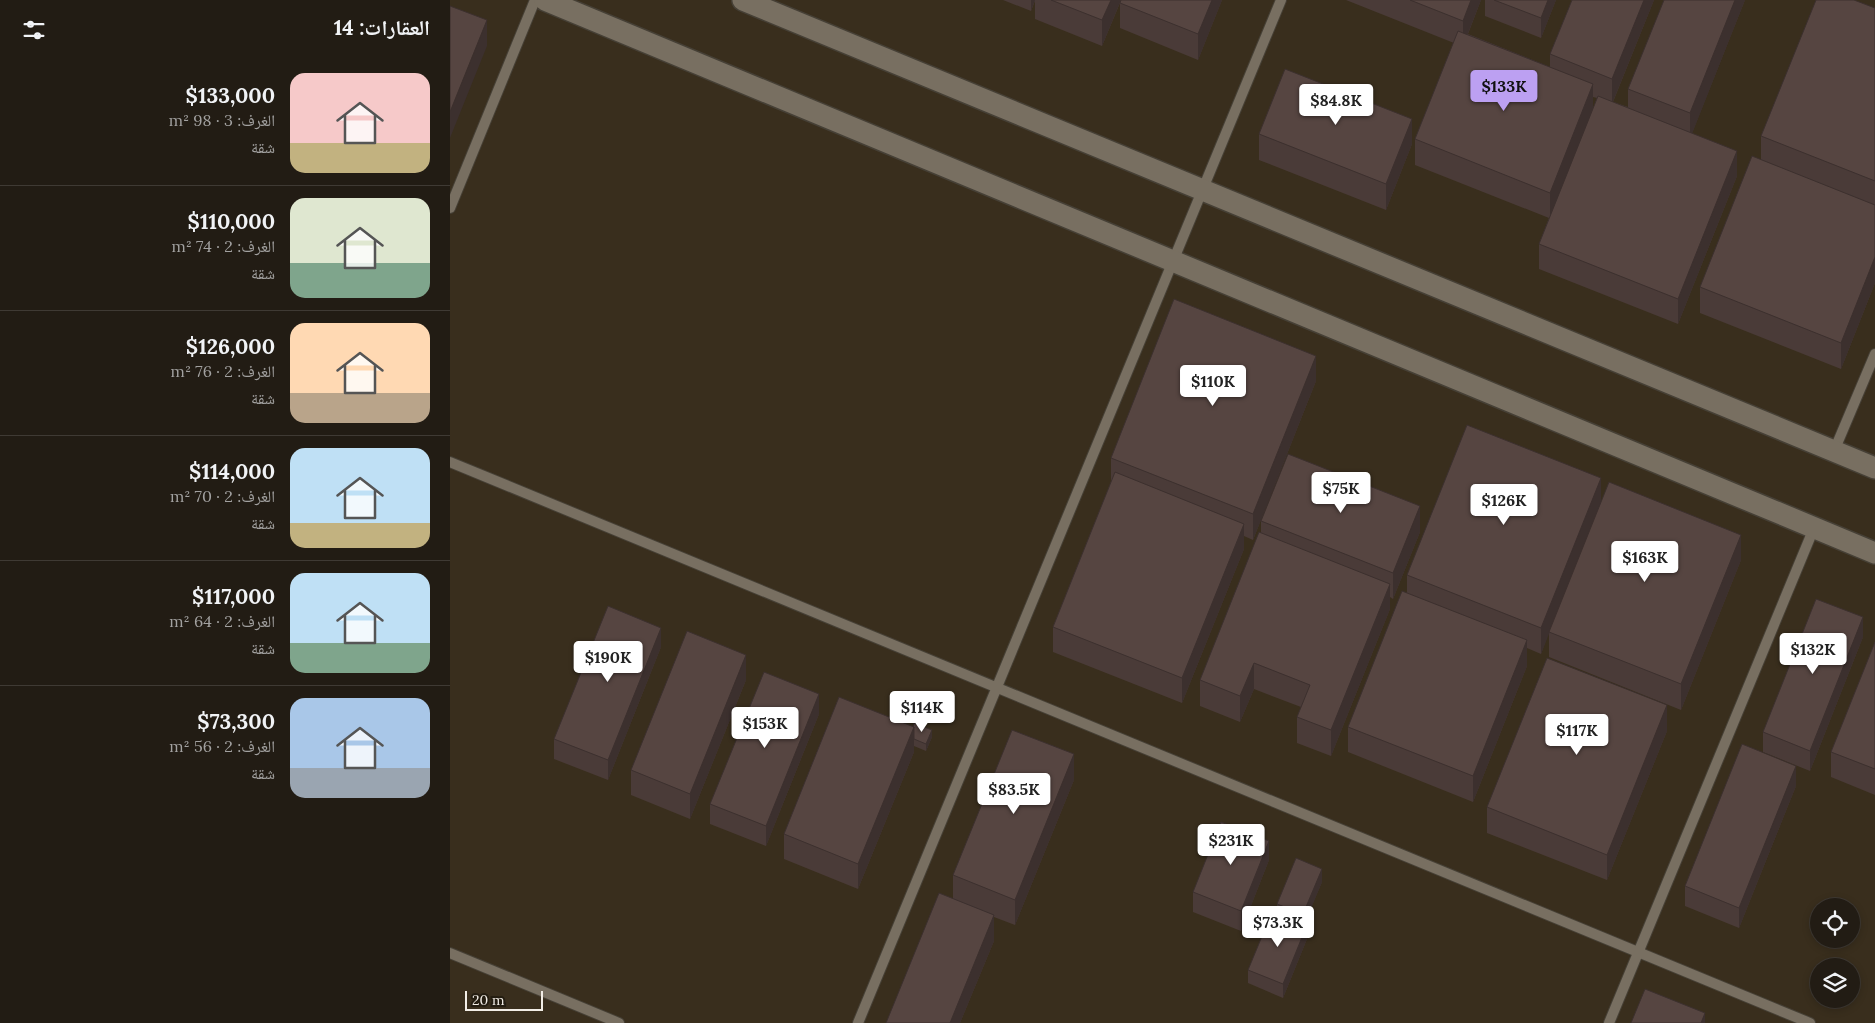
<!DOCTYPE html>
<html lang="ar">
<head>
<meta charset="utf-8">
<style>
	:root { --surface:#221c14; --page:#2e2922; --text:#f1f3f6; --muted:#a2a1a0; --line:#3f3a34; --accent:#bca0f2 }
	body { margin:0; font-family:Lora,"Noto Naskh Arabic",serif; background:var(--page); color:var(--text); direction:rtl; height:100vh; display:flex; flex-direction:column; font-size:19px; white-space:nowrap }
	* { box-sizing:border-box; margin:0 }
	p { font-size:16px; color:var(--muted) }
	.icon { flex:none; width:28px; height:28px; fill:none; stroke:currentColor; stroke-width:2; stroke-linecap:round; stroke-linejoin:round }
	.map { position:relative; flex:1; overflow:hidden; direction:ltr }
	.details { display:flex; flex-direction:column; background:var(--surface); width:450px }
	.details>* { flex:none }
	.buttons { position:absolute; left:1360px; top:898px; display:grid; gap:10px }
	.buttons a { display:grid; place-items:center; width:50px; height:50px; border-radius:50%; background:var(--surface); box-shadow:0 2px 8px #0003,0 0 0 1px var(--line); font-size:25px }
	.scale { position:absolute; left:15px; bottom:12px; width:78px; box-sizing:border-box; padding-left:5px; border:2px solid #f2ede6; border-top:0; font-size:14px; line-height:18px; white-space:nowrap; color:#f2ede6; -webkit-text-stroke:4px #241d11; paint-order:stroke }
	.price { position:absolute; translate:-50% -42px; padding:0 11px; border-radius:5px; background:#fff; color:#222; font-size:16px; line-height:32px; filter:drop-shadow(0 1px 2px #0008) }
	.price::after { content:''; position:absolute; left:50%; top:30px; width:15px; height:11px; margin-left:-8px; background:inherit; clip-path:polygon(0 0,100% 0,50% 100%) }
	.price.on { background:var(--accent); color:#111 }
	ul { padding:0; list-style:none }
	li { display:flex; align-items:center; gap:15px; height:125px; padding:0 20px }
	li+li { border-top:1px solid var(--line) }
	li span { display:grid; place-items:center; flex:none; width:140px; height:100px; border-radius:15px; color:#555 }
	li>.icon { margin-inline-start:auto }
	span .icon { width:60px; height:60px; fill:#fffc; stroke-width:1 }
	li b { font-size:21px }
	h2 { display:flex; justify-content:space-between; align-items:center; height:60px; padding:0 20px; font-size:21px }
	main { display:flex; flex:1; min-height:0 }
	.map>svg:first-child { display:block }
	.built { fill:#392e1d; fill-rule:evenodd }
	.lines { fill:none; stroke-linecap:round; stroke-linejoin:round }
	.lane-casing { stroke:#464036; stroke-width:12 }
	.street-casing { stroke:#464036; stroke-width:24 }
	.lane { stroke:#786f61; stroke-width:10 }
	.street { stroke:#786f61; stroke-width:21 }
	.wall { fill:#4a3b38; fill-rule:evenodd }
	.shaded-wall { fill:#3c302e }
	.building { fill:#564541; stroke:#3c302e }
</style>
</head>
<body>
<main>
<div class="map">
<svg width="1425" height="1023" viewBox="0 0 1425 1023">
	<rect width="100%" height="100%" fill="#2d261a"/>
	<path class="built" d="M0,0H1425V1023H0ZM1369,906H1401V939H1369ZM1369,966H1401V999H1369Z"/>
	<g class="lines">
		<g class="lane-casing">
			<path id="lane" d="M0,208L85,0
				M1384,451L1425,354
				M0,462L1360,1023
				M0,953L169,1023
				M408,1023L831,0
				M1159,1023L1364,528"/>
		</g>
		<g class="street-casing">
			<path id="street" d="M95,0L1425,553
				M293,0L1425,468"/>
		</g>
		<use href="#lane" class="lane"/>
		<use href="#street" class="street"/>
	</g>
	<path class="wall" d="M553,0H772L748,60L670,28V3L652,46L585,19V1L581,11Z
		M896,0H1031L1018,34L1100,67V54L1122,0H1204L1163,102L1178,107V89L1295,0L1242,133L1287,176L1228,324L1089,269V244L1099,218L965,165V139L1004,43ZM1143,97L1147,98L1143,109Z
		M1035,0H1106L1091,38L1035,16Z
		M1425,8V283L1391,369L1250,313V287L1311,159V136Z
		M809,134L962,144L936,210L809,160Z
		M866,381L803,540L794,536V549L732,703L603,652V627L661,482V458Z
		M1151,502L1291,560L1231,710L1099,657V632L1091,654L1077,648V666L1023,802L898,752V727L957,593V575Z
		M811,521L970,532L943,599L940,597V609L881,756L847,743V717L851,707L804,689L790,722L750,706V680L811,533Z
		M1413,637L1360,771L1313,752V732Z
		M1425,642V795L1381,777V752Z
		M211,647L158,780L104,759V739Z
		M296,680L240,819L181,795V770Z
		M389,697L482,737L476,751L464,746V752L408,889L334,859V834Z
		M369,714L316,846L260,824V804Z
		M1217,731L1157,880L1037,833V807Z
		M624,780L565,925L544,917V941L510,1023H436L503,898V875Z
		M1346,786L1289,928L1235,906V886Z
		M819,860L791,931L743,912V892Z
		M872,882L854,924L857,939L833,998L798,983V970L827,914V904Z"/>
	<path class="shaded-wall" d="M581,0H585L581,11Z
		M661,0H671L652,46V20Z
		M762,0H772L748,60V34Z
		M1021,0H1031L1013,46V21Z
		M1098,0H1106L1091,38V18Z
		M1194,0H1204L1162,104V79Z
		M1285,0H1295L1240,139V113Z
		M37,20V46L0,138V112Z
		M1143,84V109L1100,218V193Z
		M962,119V144L936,210V184Z
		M1287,151V176L1228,324V299Z
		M1425,257V283L1391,369V343Z
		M866,356V381L803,540V514Z
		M1151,478V504L1091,654V628Z
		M970,506V532L943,599V573Z
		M794,524V549L732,703V678Z
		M1291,535V560L1231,710V684Z
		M940,584V609L881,756V730Z
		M1413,617V637L1360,771V751Z
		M211,628V647L158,780V760Z
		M1077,640V666L1023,802V776Z
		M296,655V680L240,819V794Z
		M804,663V689L790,722V696Z
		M369,694V714L316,846V826Z
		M1217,705V731L1157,880V855Z
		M464,727V752L408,889V864Z
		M482,730V737L476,751V744Z
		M624,754V780L565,925V900Z
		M1346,766V786L1289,928V908Z
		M819,841V860L791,931V911Z
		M872,869V882L853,928V914Z
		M544,915V941L510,1023H500Z
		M857,925V939L833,998V984Z
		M1255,1013V1023H1251Z"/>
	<path class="building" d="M601,0H661L652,20Z
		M671,0H762L748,34L670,3Z
		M960,0H1021L1013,21Z
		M1044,0H1098L1091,18Z
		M1122,0H1194L1162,79L1100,54Z
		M1214,0H1285L1240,113L1178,89Z
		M1366,0H1404L1425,8V181L1311,136Z
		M0,6L37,20L0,112Z
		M1008,31L1143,84L1100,193L965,139Z
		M835,69L962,119L936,184L809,134Z
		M1148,96L1287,151L1228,299L1089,244Z
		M1302,156L1425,205V257L1391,343L1250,287Z
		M724,299L866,356L803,514L661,458Z
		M1017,425L1151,478L1091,628L957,575Z
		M838,454L970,506L943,573L811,521Z
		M665,472L794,524L732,678L603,627Z
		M1159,482L1291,535L1231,684L1099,632Z
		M809,532L940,584L881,730L847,717L860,685L804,663L790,696L750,680Z
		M952,591L1077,640L1023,776L898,727Z
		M1366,599L1413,617L1360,751L1313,732Z
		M158,606L211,628L158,760L104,739Z
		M237,631L296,655L240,794L181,770Z
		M1425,642V769L1381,752Z
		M1097,658L1217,705L1157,855L1037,807Z
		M314,672L369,694L316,826L260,804Z
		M389,697L464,727L408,864L334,834Z
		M464,723L482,730L476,744L464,739V727H463Z
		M562,730L624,754L565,900L503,875Z
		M1292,744L1346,766L1289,908L1235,886Z
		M771,822L819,841L791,911L743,892Z
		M846,858L872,869L853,914L827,904Z
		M489,893L544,915L500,1023H436Z
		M822,912L857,925L833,984L798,970Z
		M1195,989L1255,1013L1251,1023H1181Z"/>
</svg>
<div class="buttons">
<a><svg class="icon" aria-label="locate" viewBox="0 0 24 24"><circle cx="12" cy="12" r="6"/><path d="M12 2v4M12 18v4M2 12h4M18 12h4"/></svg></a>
<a><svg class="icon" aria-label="layers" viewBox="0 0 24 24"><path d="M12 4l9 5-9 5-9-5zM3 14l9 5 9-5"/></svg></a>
</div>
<div class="scale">20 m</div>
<b class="price on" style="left:1054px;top:112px">$133K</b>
<b class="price" style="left:886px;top:126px">$84.8K</b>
<b class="price" style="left:763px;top:407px">$110K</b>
<b class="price" style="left:891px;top:514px">$75K</b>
<b class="price" style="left:1054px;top:526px">$126K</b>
<b class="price" style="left:1195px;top:583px">$163K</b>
<b class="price" style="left:1363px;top:675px">$132K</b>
<b class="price" style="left:158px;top:683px">$190K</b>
<b class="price" style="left:472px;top:733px">$114K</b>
<b class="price" style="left:315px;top:749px">$153K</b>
<b class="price" style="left:1127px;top:756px">$117K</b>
<b class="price" style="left:564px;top:815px">$83.5K</b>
<b class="price" style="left:781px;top:866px">$231K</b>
<b class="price" style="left:828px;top:948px">$73.3K</b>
</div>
<section class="details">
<h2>العقارات: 14<svg class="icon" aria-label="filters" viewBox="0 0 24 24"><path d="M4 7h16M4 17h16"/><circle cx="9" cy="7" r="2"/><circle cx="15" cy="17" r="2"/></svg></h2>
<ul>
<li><span style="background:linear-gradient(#f6c9c9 70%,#c2b280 0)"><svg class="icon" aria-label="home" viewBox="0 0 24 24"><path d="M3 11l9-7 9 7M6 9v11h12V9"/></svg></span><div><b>$133,000</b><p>الغرف: 3 · 98 m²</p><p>شقة</p></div></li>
<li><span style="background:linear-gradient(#dfe7d0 65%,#7fa58c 0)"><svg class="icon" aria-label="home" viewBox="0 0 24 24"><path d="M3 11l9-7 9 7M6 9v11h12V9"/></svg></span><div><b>$110,000</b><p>الغرف: 2 · 74 m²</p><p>شقة</p></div></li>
<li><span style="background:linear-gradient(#ffd9b3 70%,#b9a48a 0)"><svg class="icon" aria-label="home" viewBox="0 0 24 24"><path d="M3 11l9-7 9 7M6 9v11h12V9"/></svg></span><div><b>$126,000</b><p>الغرف: 2 · 76 m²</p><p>شقة</p></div></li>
<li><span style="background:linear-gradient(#bfe0f5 75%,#c2b280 0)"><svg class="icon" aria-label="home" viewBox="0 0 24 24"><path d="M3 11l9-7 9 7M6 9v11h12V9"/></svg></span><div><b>$114,000</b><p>الغرف: 2 · 70 m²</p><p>شقة</p></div></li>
<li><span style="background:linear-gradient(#bfe0f5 70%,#7fa58c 0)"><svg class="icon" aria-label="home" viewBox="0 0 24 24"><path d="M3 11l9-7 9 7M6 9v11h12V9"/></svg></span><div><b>$117,000</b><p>الغرف: 2 · 64 m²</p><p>شقة</p></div></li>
<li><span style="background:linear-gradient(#a9c7e8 70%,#9aa5b1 0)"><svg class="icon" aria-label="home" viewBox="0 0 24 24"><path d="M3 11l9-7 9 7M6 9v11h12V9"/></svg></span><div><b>$73,300</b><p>الغرف: 2 · 56 m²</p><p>شقة</p></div></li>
</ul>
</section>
</main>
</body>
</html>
